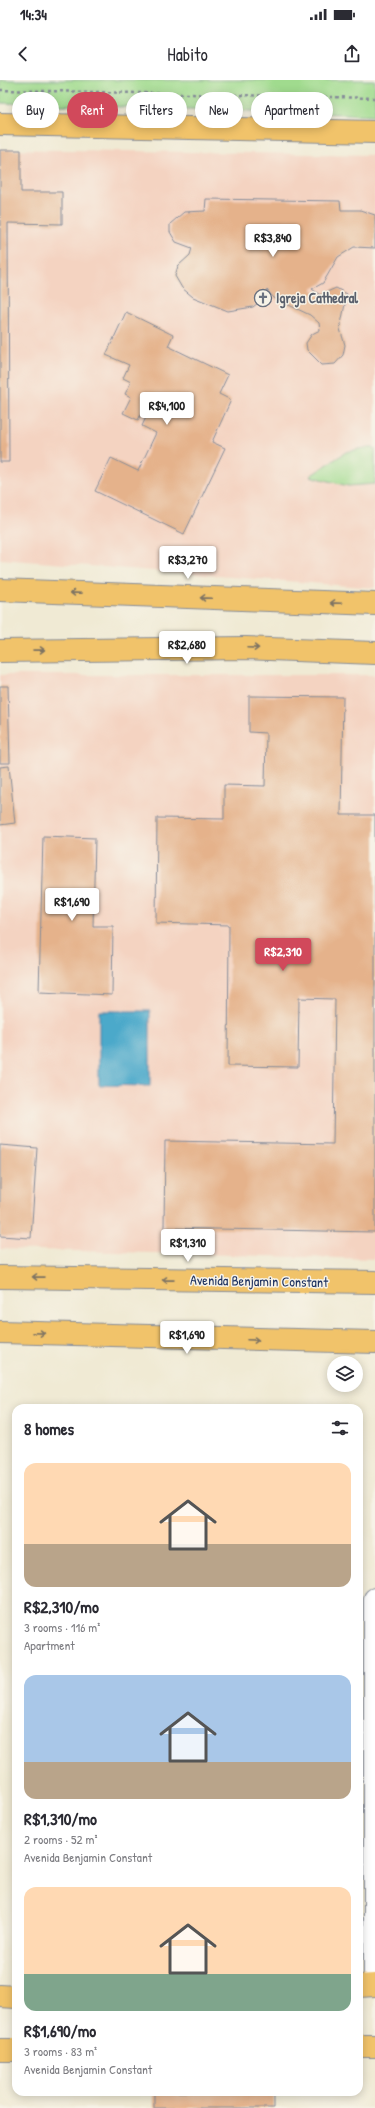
<!DOCTYPE html>
<html lang="en">
<head>
<meta charset="utf-8">
<style>
	:root { --surface:#fff; --page:#f7f7f7; --text:#2b2b33; --muted:#7c7c81; --accent:#d1495b }
	body { margin:0; font-family:"Patrick Hand",sans-serif; background:var(--page); color:var(--text); height:100vh; display:flex; flex-direction:column; font-size:15px; white-space:nowrap }
	* { box-sizing:border-box; margin:0 }
	p { font-size:13px; color:var(--muted) }
	.icon { flex:none; width:22px; height:22px; fill:none; stroke:currentColor; stroke-width:2; stroke-linecap:round; stroke-linejoin:round }
	.map { position:relative; flex:1; overflow:hidden }
	.drawer { position:absolute; left:12px; top:1324px; width:351px; height:692px; display:flex; flex-direction:column; background:var(--surface); border-radius:12px; box-shadow:0 2px 10px #0003 }
	.drawer>* { flex:none }
	.top-card { position:absolute; left:12px; top:12px; width:351px; height:36px; display:flex; gap:8px }
	.fabs { position:absolute; left:327px; top:1276px; display:grid; gap:8px }
	.fabs a { display:grid; place-items:center; width:36px; height:36px; border-radius:50%; background:var(--surface); box-shadow:0 2px 10px #0003; font-size:20px }
	.price { position:absolute; translate:-50% -34px; padding:0 9px; border-radius:4px; background:#fff; color:#222; font-size:13px; line-height:26px; filter:drop-shadow(0 1px 2px #0008) }
	.price::after { content:''; position:absolute; left:50%; top:24px; width:12px; height:9px; margin-left:-6px; background:inherit; clip-path:polygon(0 0,100% 0,50% 100%) }
	.price.on { background:var(--accent); color:#fff }
	ul { padding:0; list-style:none }
	li { display:grid; align-content:center; gap:8px; height:212px; padding:0 12px }
	li span { display:grid; place-items:center; height:124px; border-radius:12px; color:#555 }
	li>.icon { margin-inline-start:auto }
	span .icon { width:72px; height:72px; fill:#fffc; stroke-width:1 }
	li b { font-size:17px }
	h2 { display:flex; justify-content:space-between; align-items:center; height:48px; padding:0 12px; font-size:17px }
	.tag { padding:0 14px; border-radius:18px; background:var(--surface); box-shadow:0 2px 10px #0003; font-size:14px; line-height:36px }
	.tag.on { background:var(--accent); color:#fff }
	.status { display:flex; justify-content:space-between; align-items:center; height:28px; padding:0 20px; background:var(--surface); direction:ltr }
	.status svg { height:11px; fill:currentColor }
	header { display:flex; justify-content:space-between; align-items:center; height:52px; padding:0 12px; background:var(--surface); font-size:18px; font-weight:600 }
	.map>svg:first-child { display:block }
	.built { fill:#f4d3c1 }
	.green { fill:#a0db8e; stroke:#5e8576 }
	.water { fill:#4ba9ca; stroke:#336c94 }
	.building { fill:#e5b28b }
	.lines { fill:none; stroke-linecap:round; stroke-linejoin:round }
	.minor-casing { stroke:#868c99; stroke-width:24 }
	.major-casing { stroke:#868c99; stroke-width:24 }
	.path { stroke:#868c99; stroke-width:2.5; stroke-dasharray:3 3; stroke-linecap:butt }
	.minor { stroke:#fff; stroke-width:22 }
	.major { stroke:#f1c36a; stroke-width:22 }
	.oneway { stroke:#7b7263 }
	.labels { text-anchor:middle; stroke-width:3; stroke-linejoin:round; paint-order:stroke }
	.worship-label { font-size:14px; font-weight:bold; fill:#5b616d; stroke:#f7f3e8; text-anchor:start }
	.street-label { font-size:14px; fill:#1b2f5e; stroke:#f7f3e8 }
</style>
</head>
<body>
<div class="status"><b>14:34</b><svg viewBox="0 0 49 12"><path d="M0 12V9h3v3zM5 12V6h3v6zM10 12V3h3v9zM15 12V0h3v12zM26 1h20v11H26zM47 4h2v5h-2z"/></svg></div>
<header><svg class="icon" aria-label="back" viewBox="0 0 24 24"><path d="M15 5l-7 7 7 7"/></svg>Habito<svg class="icon" aria-label="share" viewBox="0 0 24 24"><path d="M12 15V3M7 8l5-5 5 5M5 13v7h14v-7"/></svg></header>
<div class="map">
<svg width="375" height="2028" viewBox="0 0 375 2028">
	<rect width="100%" height="100%" fill="#f7f3e8"/>
	<filter id="ink" filterUnits="userSpaceOnUse"><feTurbulence type="fractalNoise" baseFrequency=".025" numOctaves="2"/><feDisplacementMap in="SourceGraphic" scale="8" xChannelSelector="R" yChannelSelector="G"/><feConvolveMatrix kernelMatrix="1 2 1 2 8 2 1 2 1" color-interpolation-filters="sRGB"/></filter>
	<filter id="wash" filterUnits="userSpaceOnUse"><feTurbulence type="fractalNoise" baseFrequency=".012" numOctaves="4" result="noise"/><feDisplacementMap in="SourceGraphic" scale="16" xChannelSelector="R" yChannelSelector="G"/><feGaussianBlur stdDeviation="0.9" result="paint"/><feColorMatrix in="noise" values="0 0 0 0 0 0 0 0 0 0 0 0 0 0 0 0 0 1.4 0 .05"/><feComposite in="paint" operator="in"/></filter>
	<g filter="url(#wash)">
		<rect width="100%" height="100%" fill="#f0ead4"/>
		<path class="built" d="M0,69L375,75V508L0,479Z
			M0,595H375V1179L0,1169Z"/>
		<path class="green" d="M0,0H375V35L0,23Z
			M364,368H375V404L348,406L310,396L346,372Z"/>
		<path class="water" d="M99,931H150V1006L99,1005Z"/>
		<g id="blocks">
			<path class="building" d="M0,70H21V112H62V144L8,143L9,382H0Z
				M206,119L340,121L341,130H360L375,135V168L354,167L338,177L323,203L312,209L320,215L336,208L347,214L340,249L345,265L343,275L335,284L322,285L307,270L306,263L312,254L320,250L319,243L310,235L274,218L267,210L264,218L253,227L228,231L193,217L182,208L175,196L178,186L190,175L192,168L176,162L170,152V144L184,132L205,131Z
				M126,232L173,255L168,266L228,295L219,314L231,320L212,362L225,368L184,454L95,411L111,378L138,391L156,353L142,346L156,316L151,314L138,340L123,333L131,317L125,314L131,302L123,298L129,285L106,275Z
				M0,606H8L10,683H0Z
				M249,616L343,617L341,735H375V1152L164,1148L165,1061L333,1064L335,919L299,918L298,987L228,986L229,845L156,843L157,738L224,739V705L265,706L266,653L249,652Z
				M9,686L15,743L0,745V687Z
				M43,756L95,758L93,846H113L112,915L39,912Z
				M0,1065L37,1068L31,1158L0,1156Z
				M154,2012H274V2028H154Z"/>
		</g>
	</g>
	<g filter="url(#ink)">
		<use href="#blocks" fill-opacity="0" stroke="#868c99" stroke-width="1"/>
		<g class="lines">
			<g class="minor-casing">
				<path id="minor" d="M375,1905V1519"/>
			</g>
			<g class="major-casing">
				<path id="major" d="M0,44L375,52
					M0,510L375,524
					M0,571L245,568L375,573
					M0,1197L375,1202
					M0,1252L375,1262
					M359,1906L375,1905
					M0,1916L16,1917
					M359,1966H375
					M0,1970H16"/>
			</g>
			<path class="path" d="M0,10L375,18"/>
			<use href="#minor" class="minor"/>
			<use href="#major" class="major"/>
		</g>
		<defs><path id="oneway-shaft" d="M-6 0H5M1.5-3L5.5 0L1.5 3" fill="none" stroke-width="1.6" stroke-linecap="round" stroke-linejoin="round"/></defs>
		<g class="oneway">
			<use href="#oneway-shaft" transform="translate(76 513) rotate(-178)"/>
			<use href="#oneway-shaft" transform="translate(206 518) rotate(-178)"/>
			<use href="#oneway-shaft" transform="translate(336 523) rotate(-178)"/>
			<use href="#oneway-shaft" transform="translate(253 568) rotate(2)"/>
			<use href="#oneway-shaft" transform="translate(39 570) rotate(-1)"/>
			<use href="#oneway-shaft" transform="translate(38 1197) rotate(-179)"/>
			<use href="#oneway-shaft" transform="translate(168 1200) rotate(-179)"/>
			<use href="#oneway-shaft" transform="translate(39 1253) rotate(2)"/>
			<use href="#oneway-shaft" transform="translate(253 1260) rotate(2)"/>
		</g>
	</g>
	<defs>
		<g id="church-ring" transform="scale(0.9)"><circle r="9.5" fill="#f7f3e8" stroke="#6b7280" stroke-width="1.5"/><path d="M-1.2-6h2.4v3.5h3.3v2.4h-3.3V6h-2.4V-.1h-3.3v-2.4h3.3Z" fill="#6b7280"/></g>
	</defs>
	<g fill-rule="evenodd">
		<use href="#church-ring" x="263" y="218"/>
	</g>
	<g class="labels">
		<g class="worship-label">
			<text x="276" y="223">Igreja Cathedral</text>
		</g>
		<g class="street-label">
			<text transform="translate(259 1201) rotate(1)" y="5">Avenida Benjamin Constant</text>
		</g>
	</g>
</svg>
<div class="fabs">
<a><svg class="icon" aria-label="layers" viewBox="0 0 24 24"><path d="M12 4l9 5-9 5-9-5zM3 14l9 5 9-5"/></svg></a>
</div>
<b class="price" style="left:273px;top:178px">R$3,840</b>
<b class="price" style="left:167px;top:346px">R$4,100</b>
<b class="price" style="left:188px;top:500px">R$3,270</b>
<b class="price" style="left:187px;top:585px">R$2,680</b>
<b class="price" style="left:72px;top:842px">R$1,690</b>
<b class="price on" style="left:283px;top:892px">R$2,310</b>
<b class="price" style="left:188px;top:1183px">R$1,310</b>
<b class="price" style="left:187px;top:1275px">R$1,690</b>
<div class="top-card">
<a class="tag">Buy</a>
<a class="tag on">Rent</a>
<a class="tag">Filters</a>
<a class="tag">New</a>
<a class="tag">Apartment</a>
</div>
<section class="drawer">
<h2>8 homes<svg class="icon" aria-label="filters" viewBox="0 0 24 24"><path d="M4 7h16M4 17h16"/><circle cx="9" cy="7" r="2"/><circle cx="15" cy="17" r="2"/></svg></h2>
<ul>
<li><span style="background:linear-gradient(#ffd9b3 65%,#b9a48a 0)"><svg class="icon" aria-label="home" viewBox="0 0 24 24"><path d="M3 11l9-7 9 7M6 9v11h12V9"/></svg></span><div><b>R$2,310/mo</b><p>3 rooms · 116 m²</p><p>Apartment</p></div></li>
<li><span style="background:linear-gradient(#a9c7e8 70%,#b9a48a 0)"><svg class="icon" aria-label="home" viewBox="0 0 24 24"><path d="M3 11l9-7 9 7M6 9v11h12V9"/></svg></span><div><b>R$1,310/mo</b><p>2 rooms · 52 m²</p><p>Avenida Benjamin Constant</p></div></li>
<li><span style="background:linear-gradient(#ffd9b3 70%,#7fa58c 0)"><svg class="icon" aria-label="home" viewBox="0 0 24 24"><path d="M3 11l9-7 9 7M6 9v11h12V9"/></svg></span><div><b>R$1,690/mo</b><p>3 rooms · 83 m²</p><p>Avenida Benjamin Constant</p></div></li>
</ul>
</section>
</div>
</body>
</html>
